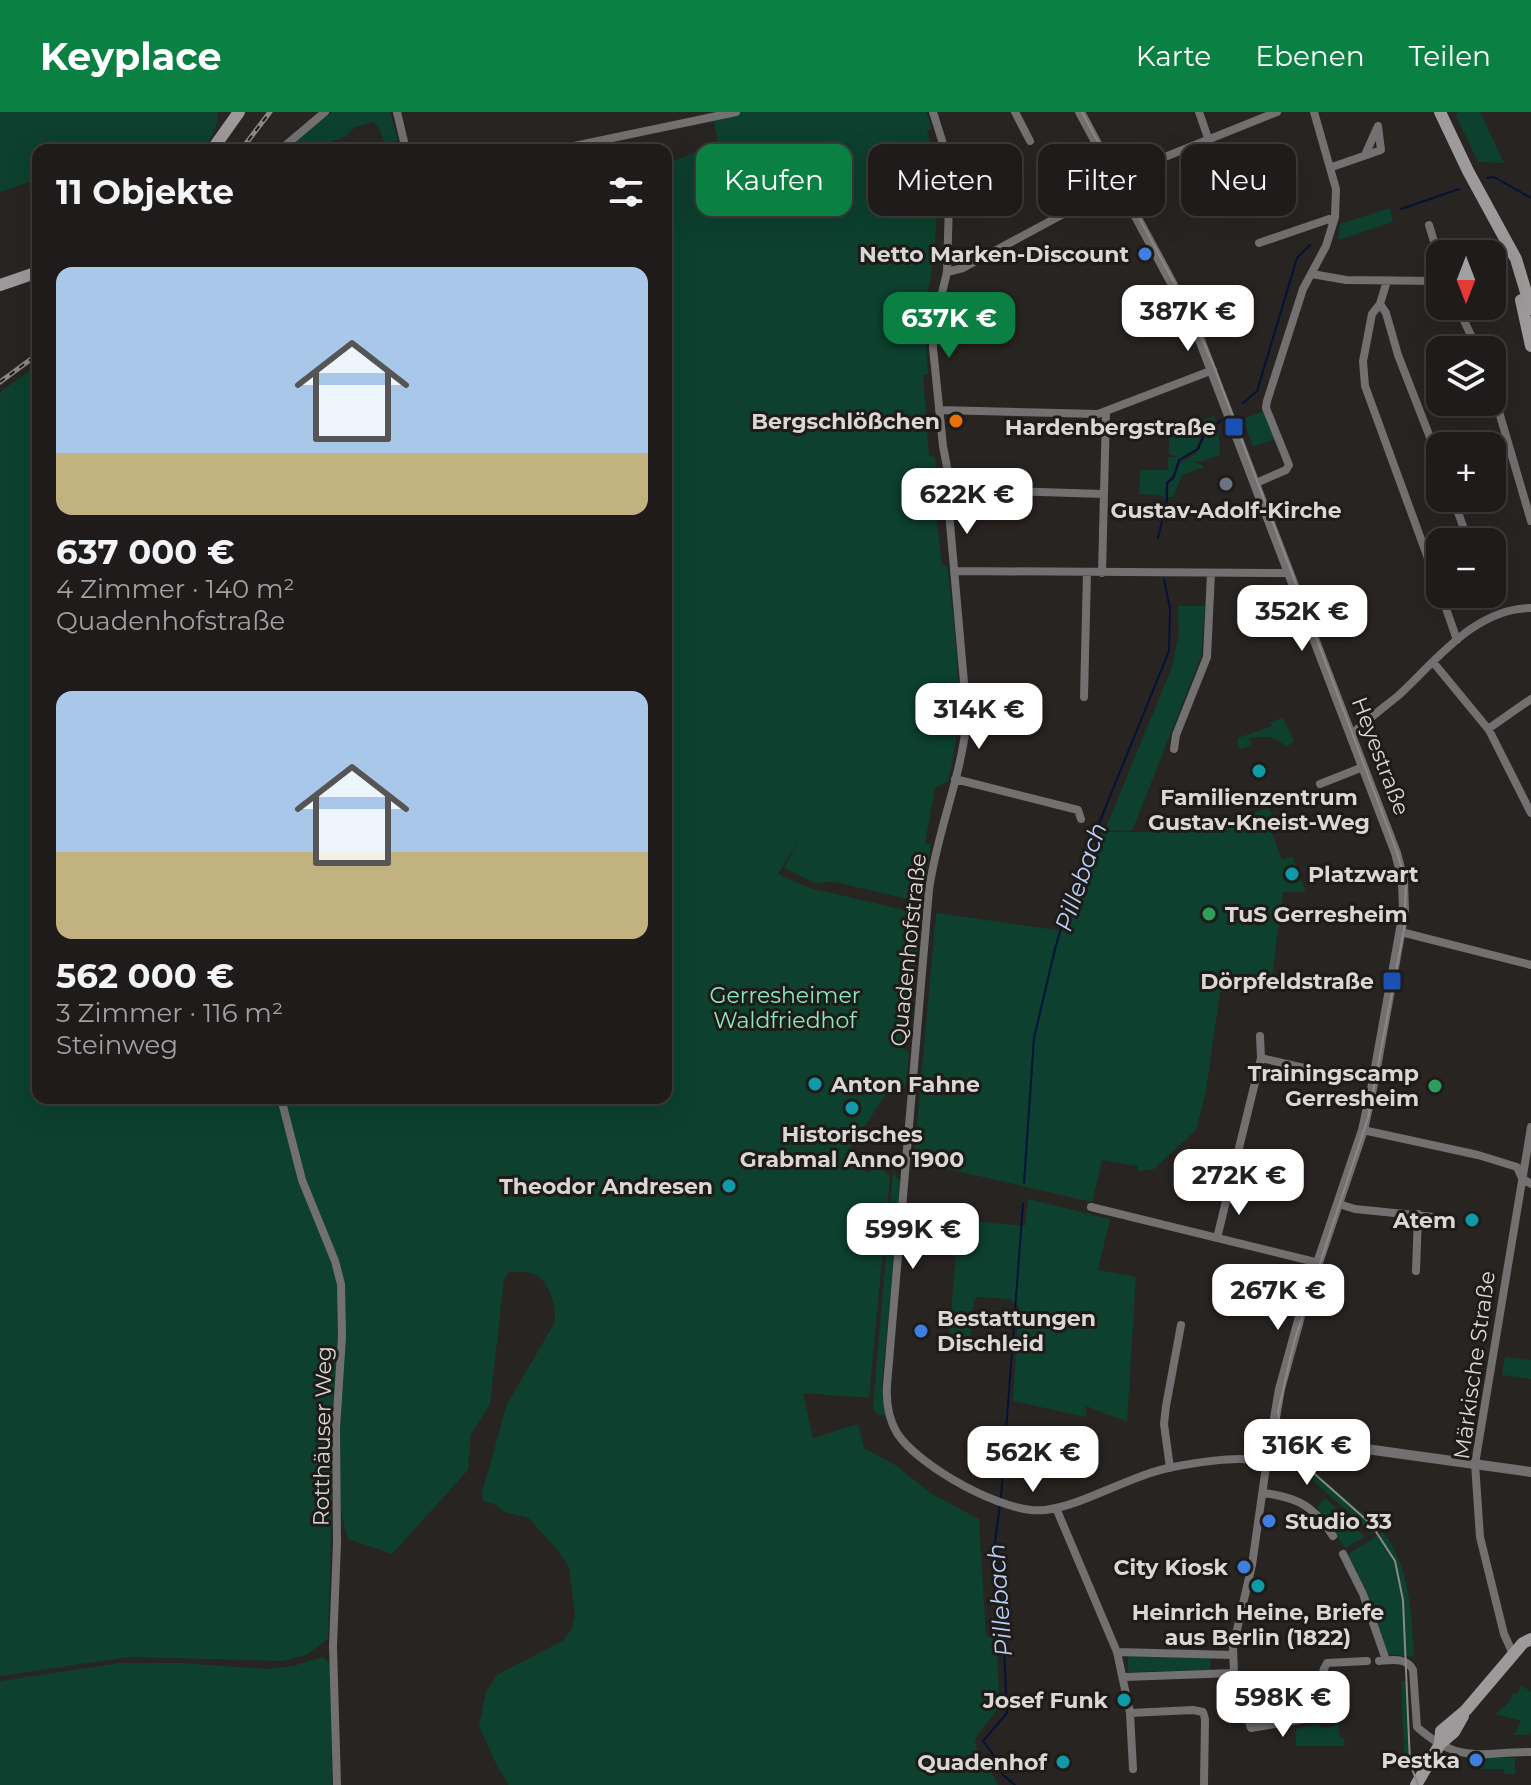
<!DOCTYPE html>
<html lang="de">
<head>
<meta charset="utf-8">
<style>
	:root { --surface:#1e1b1a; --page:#262423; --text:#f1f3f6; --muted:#a1a1a2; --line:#3c3939; --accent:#0b8043 }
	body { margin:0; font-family:Montserrat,sans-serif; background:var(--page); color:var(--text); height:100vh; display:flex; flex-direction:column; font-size:30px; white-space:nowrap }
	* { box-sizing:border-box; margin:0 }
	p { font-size:26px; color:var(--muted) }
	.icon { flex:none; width:44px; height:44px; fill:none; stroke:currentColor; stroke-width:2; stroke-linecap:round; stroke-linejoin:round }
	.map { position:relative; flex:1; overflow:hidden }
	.drawer { position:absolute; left:32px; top:32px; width:640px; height:960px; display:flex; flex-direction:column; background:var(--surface); border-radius:16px; box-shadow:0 8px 32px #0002,0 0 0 2px var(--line) }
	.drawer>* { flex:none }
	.hud { position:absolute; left:696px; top:32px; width:714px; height:72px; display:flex; gap:16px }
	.needle { width:52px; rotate:180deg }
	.controls { position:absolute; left:1426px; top:128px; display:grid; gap:16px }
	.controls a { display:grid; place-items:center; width:80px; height:80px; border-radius:16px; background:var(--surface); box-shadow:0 8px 32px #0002,0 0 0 2px var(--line); font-size:40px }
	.price { position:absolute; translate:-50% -68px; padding:0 18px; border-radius:16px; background:#fff; color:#222; font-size:26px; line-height:52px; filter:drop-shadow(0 2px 4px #0008) }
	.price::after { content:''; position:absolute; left:50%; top:48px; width:24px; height:18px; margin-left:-12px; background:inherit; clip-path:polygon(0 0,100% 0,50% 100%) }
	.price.active { background:var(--accent); color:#fff }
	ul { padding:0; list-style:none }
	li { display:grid; align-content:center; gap:16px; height:424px; padding:0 24px }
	li span { display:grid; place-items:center; height:248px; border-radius:16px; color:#555 }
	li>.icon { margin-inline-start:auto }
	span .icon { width:144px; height:144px; fill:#fffc; stroke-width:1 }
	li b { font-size:34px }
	h2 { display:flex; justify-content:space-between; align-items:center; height:96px; padding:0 24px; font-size:34px }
	.pill { padding:0 28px; border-radius:16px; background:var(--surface); box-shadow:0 8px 32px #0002,0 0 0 2px var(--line); font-size:28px; line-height:72px }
	.pill.active { background:var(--accent); color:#fff }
	header { display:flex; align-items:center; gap:48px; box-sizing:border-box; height:112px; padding:0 40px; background:var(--accent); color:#fff }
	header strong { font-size:38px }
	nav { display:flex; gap:44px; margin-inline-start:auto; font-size:28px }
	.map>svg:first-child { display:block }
	.green { fill:#0d402e }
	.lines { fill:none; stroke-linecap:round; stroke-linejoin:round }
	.stream { stroke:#031338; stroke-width:2 }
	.minor { stroke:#727070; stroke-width:8 }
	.tertiary { stroke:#727070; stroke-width:10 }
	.secondary { stroke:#9e9a9b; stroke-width:12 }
	.tram { stroke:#8c8887; stroke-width:2 }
	.rail-casing { stroke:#8c8887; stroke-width:5 }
	.rail { stroke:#1e1b19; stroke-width:2; stroke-dasharray:6; stroke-linecap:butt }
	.shop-dot { fill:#3f7fe0; stroke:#1e1b19; stroke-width:3 }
	.food-dot { fill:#e8710a; stroke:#1e1b19; stroke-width:3 }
	.transit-dot { fill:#1a4fb4; stroke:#1e1b19; stroke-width:3 }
	.worship-dot { fill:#6b7280; stroke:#1e1b19; stroke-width:3 }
	.culture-dot { fill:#0f9aa8; stroke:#1e1b19; stroke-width:3 }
	.leisure-dot { fill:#2e9e5b; stroke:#1e1b19; stroke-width:3 }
	.labels { text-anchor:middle; stroke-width:6; stroke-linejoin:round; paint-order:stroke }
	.poi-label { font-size:22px; font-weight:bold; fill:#dad7d6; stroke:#1e1b19; text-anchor:end }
	.street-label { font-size:22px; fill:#dad7d6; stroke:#1e1b19 }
	.park-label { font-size:22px; fill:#8be7c0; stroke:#1e1b19 }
	.water-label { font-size:24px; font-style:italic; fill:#b9d1fa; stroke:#1e1b19 }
</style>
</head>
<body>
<header>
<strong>Keyplace</strong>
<nav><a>Karte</a><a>Ebenen</a><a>Teilen</a></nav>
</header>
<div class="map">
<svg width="1531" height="1673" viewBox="0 0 1531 1673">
	<rect width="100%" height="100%" fill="#282422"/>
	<path class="green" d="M0,0H218C218,17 212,25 203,38H38V67L0,80Z
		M332,0H390L398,29L384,30L380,18L373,10L354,16L345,25L317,34L319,38H284Z
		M740,0H926L932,17L927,19C944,74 936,145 924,201L930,202L926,228L928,262L923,263L929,344L935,345L938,375L933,377L942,453L947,454C956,527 967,597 948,669L935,676L925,731L931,732L921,790L834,770L815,771L784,756L799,728L778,762L810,776L904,798L910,802L911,808L920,810L910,929L901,928L900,933L909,941L906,974L900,981L885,983L845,1045L869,1061L876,1052L890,1064L869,1286L803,1281L813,1326L858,1312L864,1336L895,1353L932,1382L979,1407L986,1524L993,1526L996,1532L1000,1589C997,1605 980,1613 975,1630C978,1645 992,1658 998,1673H509L498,1656L479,1614L486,1580L497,1563L564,1528L572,1516L575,1502L569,1455L559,1440L529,1406L505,1400L494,1392L484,1390L482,1381L507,1292L554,1212C558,1199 550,1170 536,1163C529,1159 516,1160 509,1160L504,1168L490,1292L471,1322L468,1358L392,1442L348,1427C329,1368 342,1291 344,1229C345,1201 347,1168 335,1143L333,1148L341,1199L334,1316L328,1527L306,1543L283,1549L129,1545L0,1564V280L38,252V986H666V52L718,31L713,5Z
		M1457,0H1480L1504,51L1478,50L1456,4Z
		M1390,96L1393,110L1338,128L1340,112Z
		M1264,299L1275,327L1253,335L1243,307Z
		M1214,304L1216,309C1206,313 1199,326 1196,337L1178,348L1173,362L1166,370L1165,385L1160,383L1139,382L1140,358H1168V345H1178L1169,342V321Z
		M1218,313L1220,343L1200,350L1191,349L1202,353L1204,357L1200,356L1182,363L1173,385H1168L1169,371L1174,367L1179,352L1196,341L1204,326Z
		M1178,494H1205L1201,545L1132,719L1105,718L1172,555L1179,522Z
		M1283,606L1294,629L1287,635C1270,621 1267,625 1248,626L1252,632L1242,637L1238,634V626L1272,614L1271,610Z
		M1269,696L1276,714L1270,716L1282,748L1293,745L1306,780H1283L1270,880H1220L1206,979L1196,1018L1154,1057L1138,1059V1054L1102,1048L1092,1090L921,1051L914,1045L936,801L1064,819L1101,720H1219L1249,708L1255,723L1249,703Z
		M893,1061L899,1067L900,1074L882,1273L885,1303C879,1305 874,1301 873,1295Z
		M1028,1087L1110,1107L1098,1158L1136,1165L1127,1310L1086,1294V1305L1013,1289L1019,1195L1010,1187L978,1185L974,1188L971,1222L969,1225L949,1223L959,1108L1025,1114Z
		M1505,1245L1531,1248V1267L1502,1263Z
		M1302,1349L1364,1403L1366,1401L1379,1418L1371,1422L1353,1404L1297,1355Z
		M1325,1386L1365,1425L1345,1436L1317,1396Z
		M1383,1420C1410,1454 1412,1504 1414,1545L1388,1542L1382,1527L1384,1524L1381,1523L1376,1510L1378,1507L1375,1506L1370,1493L1372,1491L1369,1489L1364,1477L1366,1474L1362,1473L1356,1460L1358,1457H1355L1347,1443Z
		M1128,1542L1211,1545L1210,1558L1128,1560Z
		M323,1545L330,1552L332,1673H0V1569L120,1551H181L268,1557L293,1554Z
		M1401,1569H1407L1410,1643H1404Z
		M1521,1573L1531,1580V1619L1529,1623H1514L1521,1609L1496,1602L1509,1590L1513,1582L1518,1581Z
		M1319,1612L1322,1616L1339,1613L1340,1625L1344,1626L1345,1634H1296V1617Z
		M1480,1646H1515V1662H1504L1503,1657H1480Z"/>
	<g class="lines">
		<path class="stream" d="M1487,66L1494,65L1531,86
			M1401,97L1459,77
			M1243,291L1257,279L1297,146L1310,133
			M1158,426L1167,388V371L1174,365L1179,348L1198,337L1203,325L1221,308
			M1024,1071L1034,926L1055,837L1072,778L1169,539L1170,497L1164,467
			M1001,1386L1023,1092
			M1000,1393L995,1430L999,1449L996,1464L1000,1478L999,1505L1003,1517L1007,1601L983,1629L992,1641L1003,1663L1015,1673"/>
		<path class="minor" d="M397,0L406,38
			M933,0L950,54L947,160L934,215L933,236L943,334L948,360L947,377L967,605C962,664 937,719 929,778L887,1273C886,1290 888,1306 897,1321C918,1354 1005,1403 1045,1398C1085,1393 1130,1363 1173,1355C1194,1351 1218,1347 1240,1347C1249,1347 1261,1351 1270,1347C1276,1345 1280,1340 1285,1336
			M1015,0L1030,29
			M1199,0L1208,26
			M280,38L325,0
			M555,38L736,0
			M1332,55L1381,38L1378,14L1365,43
			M1115,65L1277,0
			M1429,113L1440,149
			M1259,131L1335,105
			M947,160L963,156L1119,72
			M1312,162L1346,168L1440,169
			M1387,169L1380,192L1372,202L1363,249L1365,274L1440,479
			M1380,192L1386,201L1398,243L1440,351
			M1457,194L1478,238
			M1492,276L1531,409
			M939,298L1098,302L1213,258
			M1256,371L1286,358L1289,353L1266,296L1267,289L1303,177L1326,134L1335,105L1336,77L1314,0
			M947,377L1103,382
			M1424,433L1460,424L1465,420L1453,386
			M954,459L1290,461
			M1102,461L1106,301
			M1441,482L1457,528
			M1433,550L1489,618L1531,701
			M1084,585L1087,460
			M1488,617L1531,587
			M1351,623C1366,609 1383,596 1399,583C1436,549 1475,496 1531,496
			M1174,637L1176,623L1207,545L1211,461
			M955,667L1078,698L1081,707
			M1320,672L1363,655
			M1401,820L1531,853
			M1261,946L1344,965
			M281,986L302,1068L335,1149L341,1172L342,1225L336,1316L337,1431L333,1534L337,1673
			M1363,1018L1478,1043L1517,1055L1522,1066L1531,1072
			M1339,1092L1355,1097L1444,1106
			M1091,1095L1319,1151
			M1217,1126L1261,946L1260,924
			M1416,1159L1418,1102
			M1267,1348L1252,1453L1233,1535L1234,1561L1251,1616L1310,1606C1324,1593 1316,1567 1327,1551L1367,1549
			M1170,1356L1164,1312L1166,1294L1181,1213
			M1264,1381C1300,1386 1314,1395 1333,1424
			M1056,1396L1117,1540L1130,1601L1133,1657
			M1343,1442L1363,1482L1386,1548
			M1117,1540L1233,1543
			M1513,1542L1504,1522L1480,1425L1475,1352L1531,1015
			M1379,1549C1392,1548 1407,1545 1413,1558L1417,1615C1460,1653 1479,1640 1531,1640
			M1125,1565L1234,1561
			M1130,1601L1193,1598L1203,1600L1205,1607L1204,1673"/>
		<path class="tertiary" d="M1080,0L1194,212L1396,741L1403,768L1404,800L1373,972L1363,1018L1301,1201L1280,1277L1275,1306L1276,1317L1285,1336L1299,1331L1316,1330L1531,1360"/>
		<path class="secondary" d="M1440,0L1468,59L1516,147L1531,197
			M212,38L239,0
			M0,173L38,160
			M1521,188L1531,234
			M1440,1632L1441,1619L1466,1598L1523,1531L1531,1527
			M1416,1673L1440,1632L1454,1620L1463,1604"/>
		<path class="tram" d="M1082,0L1191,202L1213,252L1397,740L1406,772L1404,817L1368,1006L1294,1230L1278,1300L1282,1325L1291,1341L1371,1412L1395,1449L1403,1488L1410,1651L1418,1673"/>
		<g class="rail-casing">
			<path id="rail" d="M241,38L270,0
				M0,270L38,242"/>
		</g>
		<use href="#rail" class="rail"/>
	</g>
	<g class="shop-dot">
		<circle cx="1145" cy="142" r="8"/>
		<circle cx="921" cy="1219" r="8"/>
		<circle cx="1269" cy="1409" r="8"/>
		<circle cx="1244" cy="1455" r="8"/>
		<circle cx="1476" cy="1648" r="8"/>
	</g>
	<circle class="food-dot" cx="956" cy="309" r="8"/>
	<g class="transit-dot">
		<rect x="1224" y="305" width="20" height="20" rx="4"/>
		<rect x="1382" y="859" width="20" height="20" rx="4"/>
	</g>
	<circle class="worship-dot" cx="1226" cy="372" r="8"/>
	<g class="culture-dot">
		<circle cx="1259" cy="659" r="8"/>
		<circle cx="1292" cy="762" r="8"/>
		<circle cx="815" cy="972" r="8"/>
		<circle cx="852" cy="996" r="8"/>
		<circle cx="729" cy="1074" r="8"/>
		<circle cx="1472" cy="1108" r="8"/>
		<circle cx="1258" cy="1474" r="8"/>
		<circle cx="1124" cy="1588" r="8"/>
		<circle cx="1063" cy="1650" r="8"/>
	</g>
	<g class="leisure-dot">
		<circle cx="1209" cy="802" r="8"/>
		<circle cx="1435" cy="974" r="8"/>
	</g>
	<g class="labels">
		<g class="poi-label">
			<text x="1129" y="150">Netto Marken-Discount</text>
			<text x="940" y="317">Bergschlößchen</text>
			<text x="1216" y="323">Hardenbergstraße</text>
			<text x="1226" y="406" text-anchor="middle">Gustav-Adolf-Kirche</text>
			<text x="1259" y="693" text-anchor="middle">Familienzentrum<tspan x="1259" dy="25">Gustav-Kneist-Weg</tspan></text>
			<text x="1308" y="770" text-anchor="start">Platzwart</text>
			<text x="1225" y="810" text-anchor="start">TuS Gerresheim</text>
			<text x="1374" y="877">Dörpfeldstraße</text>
			<text x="1419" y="969">Trainingscamp<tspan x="1419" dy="25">Gerresheim</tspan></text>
			<text x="831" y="980" text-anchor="start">Anton Fahne</text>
			<text x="852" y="1030" text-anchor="middle">Historisches<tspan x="852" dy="25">Grabmal Anno 1900</tspan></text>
			<text x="713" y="1082">Theodor Andresen</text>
			<text x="1456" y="1116">Atem</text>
			<text x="937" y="1214" text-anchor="start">Bestattungen<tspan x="937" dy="25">Dischleid</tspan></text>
			<text x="1285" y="1417" text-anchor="start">Studio 33</text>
			<text x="1228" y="1463">City Kiosk</text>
			<text x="1258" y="1508" text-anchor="middle">Heinrich Heine, Briefe<tspan x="1258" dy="25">aus Berlin (1822)</tspan></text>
			<text x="1108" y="1596">Josef Funk</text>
			<text x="1460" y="1656">Pestka</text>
			<text x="1047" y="1658">Quadenhof</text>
		</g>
		<g class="street-label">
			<text transform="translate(1381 644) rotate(69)" y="8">Heyestraße</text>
			<text transform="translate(908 838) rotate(-84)" y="8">Quadenhofstraße</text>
			<text transform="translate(1474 1253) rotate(-82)" y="8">Märkische Straße</text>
			<text transform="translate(322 1324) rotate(-89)" y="8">Rotthäuser Weg</text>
		</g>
		<g class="park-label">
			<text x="785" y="891">Gerresheimer<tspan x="785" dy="25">Waldfriedhof</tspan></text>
		</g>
		<g class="water-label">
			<text transform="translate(1081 765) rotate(-71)" y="8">Pillebach</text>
			<text transform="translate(1000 1488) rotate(-94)" y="8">Pillebach</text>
		</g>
	</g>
</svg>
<div class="controls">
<a><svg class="needle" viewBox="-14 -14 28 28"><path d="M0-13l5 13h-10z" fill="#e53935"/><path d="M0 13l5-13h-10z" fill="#a1a1a2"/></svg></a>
<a><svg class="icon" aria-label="layers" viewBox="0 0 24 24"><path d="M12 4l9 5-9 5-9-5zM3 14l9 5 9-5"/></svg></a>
<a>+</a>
<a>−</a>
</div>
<b class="price" style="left:1188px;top:241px">387K €</b>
<b class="price active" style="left:949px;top:248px">637K €</b>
<b class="price" style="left:967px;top:424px">622K €</b>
<b class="price" style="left:1302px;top:541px">352K €</b>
<b class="price" style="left:979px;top:639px">314K €</b>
<b class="price" style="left:1239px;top:1105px">272K €</b>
<b class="price" style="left:913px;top:1159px">599K €</b>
<b class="price" style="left:1278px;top:1220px">267K €</b>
<b class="price" style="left:1307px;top:1375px">316K €</b>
<b class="price" style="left:1033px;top:1382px">562K €</b>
<b class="price" style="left:1283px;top:1627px">598K €</b>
<div class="hud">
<a class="pill active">Kaufen</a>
<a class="pill">Mieten</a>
<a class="pill">Filter</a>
<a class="pill">Neu</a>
</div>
<section class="drawer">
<h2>11 Objekte<svg class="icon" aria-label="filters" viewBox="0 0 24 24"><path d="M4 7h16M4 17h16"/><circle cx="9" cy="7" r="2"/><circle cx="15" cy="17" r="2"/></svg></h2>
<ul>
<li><span style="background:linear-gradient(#a9c7e8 75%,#c2b280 0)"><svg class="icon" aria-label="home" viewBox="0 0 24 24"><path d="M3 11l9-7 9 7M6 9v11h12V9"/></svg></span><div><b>637 000 €</b><p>4 Zimmer · 140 m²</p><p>Quadenhofstraße</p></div></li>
<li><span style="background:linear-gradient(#a9c7e8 65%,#c2b280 0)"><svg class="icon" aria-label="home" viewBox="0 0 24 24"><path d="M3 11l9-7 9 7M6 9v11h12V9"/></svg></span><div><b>562 000 €</b><p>3 Zimmer · 116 m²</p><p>Steinweg</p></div></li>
</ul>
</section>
</div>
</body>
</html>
